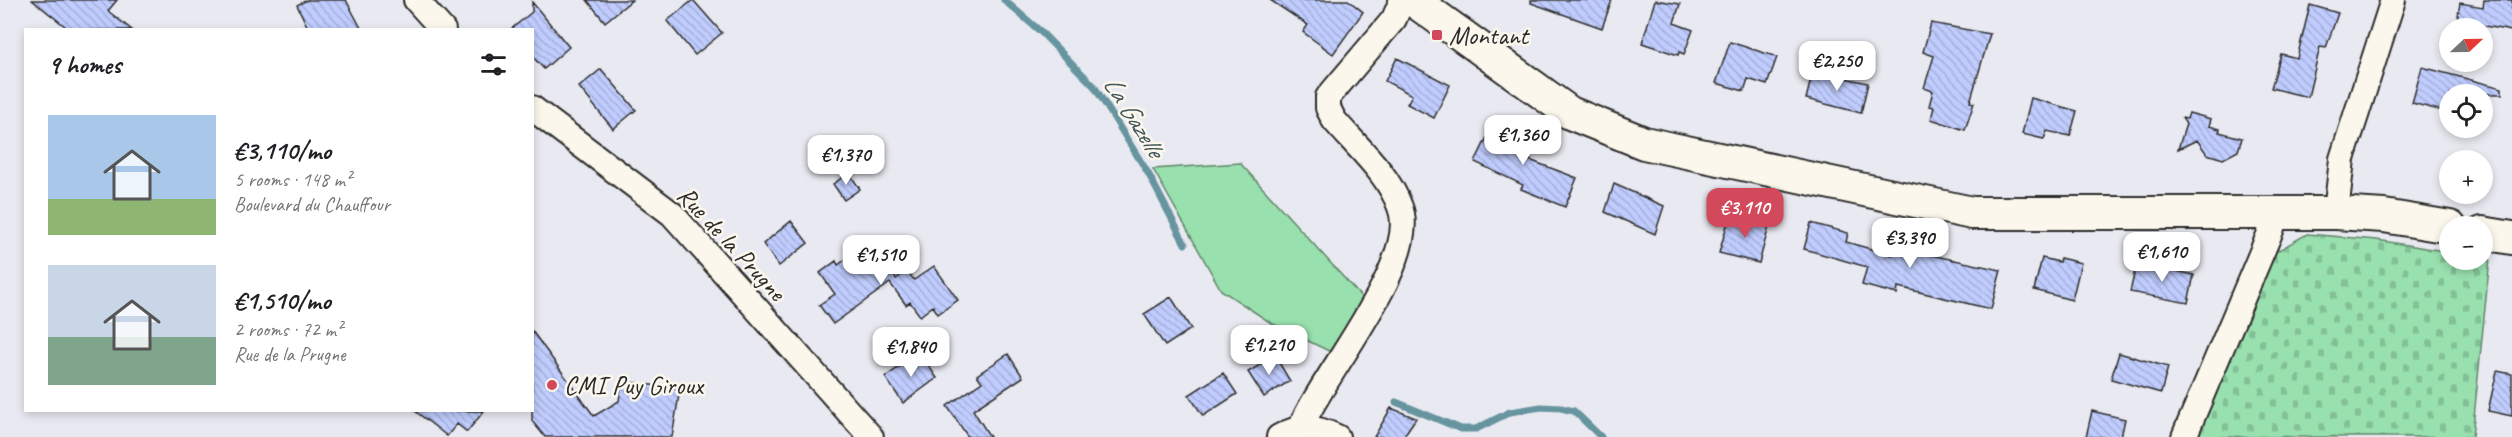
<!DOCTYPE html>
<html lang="en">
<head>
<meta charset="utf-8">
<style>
	:root { --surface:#fff; --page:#f6f6f6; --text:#202124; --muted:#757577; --accent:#d1495b }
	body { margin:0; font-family:Caveat,sans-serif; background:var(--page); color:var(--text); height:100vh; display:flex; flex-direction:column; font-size:22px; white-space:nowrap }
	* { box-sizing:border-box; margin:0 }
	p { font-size:20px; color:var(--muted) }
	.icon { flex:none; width:33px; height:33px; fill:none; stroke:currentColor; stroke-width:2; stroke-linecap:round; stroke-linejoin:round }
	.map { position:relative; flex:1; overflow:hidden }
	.drawer { position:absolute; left:24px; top:28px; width:510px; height:384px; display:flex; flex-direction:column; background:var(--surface); border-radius:0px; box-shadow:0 3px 9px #0003 }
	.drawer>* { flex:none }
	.needle { width:39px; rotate:68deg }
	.buttons { position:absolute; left:2439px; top:18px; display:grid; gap:12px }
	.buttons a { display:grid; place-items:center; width:54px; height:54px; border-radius:50%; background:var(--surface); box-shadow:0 3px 9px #0003; font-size:30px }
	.price { position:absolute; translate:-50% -51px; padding:0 14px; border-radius:12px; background:#fff; color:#222; font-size:20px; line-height:39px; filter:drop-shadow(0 2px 3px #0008) }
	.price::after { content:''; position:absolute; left:50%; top:36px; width:18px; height:14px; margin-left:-9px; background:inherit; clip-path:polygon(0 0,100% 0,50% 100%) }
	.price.on { background:var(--accent); color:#fff }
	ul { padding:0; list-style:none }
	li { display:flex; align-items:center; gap:18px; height:150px; padding:0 24px }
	li span { display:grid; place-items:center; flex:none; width:168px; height:120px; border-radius:0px; color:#555 }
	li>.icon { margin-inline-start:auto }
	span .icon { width:72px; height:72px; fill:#fffc; stroke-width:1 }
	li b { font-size:26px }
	h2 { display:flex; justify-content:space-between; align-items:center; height:72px; padding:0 24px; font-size:26px }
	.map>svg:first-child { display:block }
	.grass { fill:#98e0ae; stroke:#62866c; stroke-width:1.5 }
	.cemetery { fill:url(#cemetery-stones); stroke:#62866c; stroke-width:1.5 }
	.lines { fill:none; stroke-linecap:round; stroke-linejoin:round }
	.stream { stroke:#66949f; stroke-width:7 }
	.building { fill:url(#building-back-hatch); stroke:#2b2b2b; stroke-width:1.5 }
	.minor-casing { stroke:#2b2b2b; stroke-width:28 }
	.major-casing { stroke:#2b2b2b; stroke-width:36 }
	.minor { stroke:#fbf7ec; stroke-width:24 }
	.major { stroke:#fbf7ec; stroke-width:32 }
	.poi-dot { fill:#d1495b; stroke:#fbf7ec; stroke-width:2 }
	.labels { text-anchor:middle; stroke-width:5; stroke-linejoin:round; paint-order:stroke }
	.poi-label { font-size:26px; fill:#2b2b2b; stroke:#fbf7ec; text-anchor:start }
	.street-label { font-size:26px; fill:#2b2b2b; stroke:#fbf7ec }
	.water-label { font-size:27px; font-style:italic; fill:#44575b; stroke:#fbf7ec }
</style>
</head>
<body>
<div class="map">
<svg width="2512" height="437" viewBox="0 0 2512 437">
	<defs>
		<pattern id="cemetery-stones" width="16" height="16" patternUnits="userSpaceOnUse" patternTransform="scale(1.5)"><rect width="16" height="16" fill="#98e0ae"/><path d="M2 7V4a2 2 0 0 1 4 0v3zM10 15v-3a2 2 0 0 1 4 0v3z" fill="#83c096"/></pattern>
		<pattern id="building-back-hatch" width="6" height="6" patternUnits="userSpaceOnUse" patternTransform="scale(1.5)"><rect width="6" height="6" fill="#bfccfd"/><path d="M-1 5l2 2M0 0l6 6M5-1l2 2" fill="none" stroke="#a4afd9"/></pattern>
	</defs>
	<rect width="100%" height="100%" fill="#e9eaf1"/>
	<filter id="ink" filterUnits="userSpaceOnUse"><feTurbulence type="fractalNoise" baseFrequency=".0167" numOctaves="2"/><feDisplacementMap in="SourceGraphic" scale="12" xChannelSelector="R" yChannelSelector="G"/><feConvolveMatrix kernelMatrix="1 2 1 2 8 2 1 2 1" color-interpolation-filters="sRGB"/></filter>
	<g filter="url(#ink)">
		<path class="grass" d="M1240,163L1365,301L1333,353L1271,323L1221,290L1153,169Z"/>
		<path class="cemetery" d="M2307,234L2377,240L2449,252L2450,260L2490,258L2472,437H2198L2201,423L2270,255Z"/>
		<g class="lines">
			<path class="stream" d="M1004,0L1040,31L1094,86L1148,173L1185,244
				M1396,402L1461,429H1476L1510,412L1541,407L1561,408L1574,411L1601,437"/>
		</g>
		<path class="building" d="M32,0H117L108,11L132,30H70Z
			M307,0H346L362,30H309L297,5Z
			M587,0H632L605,22Z
			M693,0L722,33L695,55L667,21Z
			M1270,0H1348L1363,12L1333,54L1303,32L1308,25Z
			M1531,0H1612L1602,28L1531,3Z
			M1655,0L1680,4L1674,23L1693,30L1684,54L1679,52L1678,55L1642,43Z
			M2484,0H2512V31L2457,21L2460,3L2483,7Z
			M532,2L569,47L544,69L532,56V30H510L532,12Z
			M2310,5L2338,13L2326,48L2320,47L2308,97L2271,88L2281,54L2297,58Z
			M1931,23L1990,34L1970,102L1974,103L1965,130L1931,119L1934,107L1929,106L1933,91L1924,88L1934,56L1923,52Z
			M1730,42L1777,57L1767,85L1748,79L1744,91L1716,83Z
			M1397,58L1450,85L1434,118L1407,104L1412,95L1385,81Z
			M2422,67L2502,88V94H2450V113L2412,103Z
			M601,69L636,110L613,129L579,87Z
			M1813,71L1868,83L1861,113L1806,99Z
			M2031,98L2077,111L2070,136L2047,131L2044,139L2022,134Z
			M2189,113L2211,119L2209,126L2220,129L2219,132L2242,138L2238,151L2223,159L2207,154L2197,140L2178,149L2186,124L2182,118L2187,119Z
			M1494,123L1528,135L1519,156L1577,178L1565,207L1521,189L1523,185L1475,162Z
			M849,173L860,189L844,200L833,184Z
			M1614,184L1664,206L1655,234L1605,212Z
			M1773,212L1759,263L1719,253L1729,218L1756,225Z
			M791,221L808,243L779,266L763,244Z
			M1811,223L1848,233L1846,242L1892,255L1894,247L2001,270L1991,309L1898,287L1897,294L1862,285L1867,267L1804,249Z
			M861,248L875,250L896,279L907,271L914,280L934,266L958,300L938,314L933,306L920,316L910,302L906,305L890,283L833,324L819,305L835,294L820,273L836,261L838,265Z
			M2042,258L2059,262L2060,258L2081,263L2072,300L2034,290Z
			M2137,262L2194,275L2188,303L2130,292Z
			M1171,297L1191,329L1165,346L1144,314Z
			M532,331L594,416L619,401L622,381L680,389L672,437H545L532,421Z
			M920,353L937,378L903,403L885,377Z
			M2119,353L2168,367L2161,393L2111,379Z
			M1008,354L1023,377L973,410L990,437H968L947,406L982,382L977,375Z
			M1275,356L1290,381L1264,397L1248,372Z
			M2497,371L2512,374V416L2488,411Z
			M1223,373L1237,394L1203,416L1189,395Z
			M1391,408L1416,418L1403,437H1374Z
			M415,411H484L467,432L457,424L447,436Z
			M2092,411L2125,419L2121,437H2086Z"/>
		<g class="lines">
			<g class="minor-casing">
				<path id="minor" d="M416,0L443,30
					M532,108L672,214L871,437
					M2336,213L2342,159L2393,0
					M1301,427C1322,375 1421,260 1400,207C1388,173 1357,147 1334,120L1328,108V97L1394,19L1402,0
					M1279,437C1300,425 1315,426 1337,437
					M2184,437L2272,228L2275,213"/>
			</g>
			<g class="major-casing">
				<path id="major" d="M1413,0L1570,113L1644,143L1972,213H2336L2384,216L2450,227
					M2482,233L2512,238"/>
			</g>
			<use href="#minor" class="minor"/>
			<use href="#major" class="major"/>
		</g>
	</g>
	<g class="poi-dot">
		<rect x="1431" y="29" width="12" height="12" rx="3"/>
		<circle cx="552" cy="385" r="6"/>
	</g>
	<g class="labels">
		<g class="poi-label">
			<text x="1449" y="44">Montant</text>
			<text x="564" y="394">CMI Puy Giroux</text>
		</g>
		<g class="street-label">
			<text transform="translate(732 243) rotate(47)" y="9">Rue de la Prugne</text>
		</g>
		<g class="water-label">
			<text transform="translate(1134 116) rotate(58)" y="9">La Gazelle</text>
		</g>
	</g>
</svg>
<div class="buttons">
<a><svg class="needle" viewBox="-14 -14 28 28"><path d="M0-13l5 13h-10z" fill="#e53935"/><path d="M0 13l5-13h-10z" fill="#757577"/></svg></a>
<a><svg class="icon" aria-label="locate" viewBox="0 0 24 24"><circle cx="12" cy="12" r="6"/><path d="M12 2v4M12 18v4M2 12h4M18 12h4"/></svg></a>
<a>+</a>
<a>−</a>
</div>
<b class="price" style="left:1837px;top:92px">€2,250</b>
<b class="price" style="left:1523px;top:166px">€1,360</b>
<b class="price" style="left:846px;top:186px">€1,370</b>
<b class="price on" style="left:1745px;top:239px">€3,110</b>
<b class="price" style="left:1910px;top:269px">€3,390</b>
<b class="price" style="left:2162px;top:283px">€1,610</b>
<b class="price" style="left:881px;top:286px">€1,510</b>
<b class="price" style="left:1269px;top:376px">€1,210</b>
<b class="price" style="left:911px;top:378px">€1,840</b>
<section class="drawer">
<h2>9 homes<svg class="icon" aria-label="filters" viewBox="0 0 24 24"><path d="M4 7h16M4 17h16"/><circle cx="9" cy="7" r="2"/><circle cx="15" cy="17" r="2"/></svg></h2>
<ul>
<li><span style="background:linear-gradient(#a9c7e8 70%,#8fb573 0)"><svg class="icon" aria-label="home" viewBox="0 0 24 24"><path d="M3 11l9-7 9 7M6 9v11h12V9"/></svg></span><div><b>€3,110/mo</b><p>5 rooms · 148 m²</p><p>Boulevard du Chauffour</p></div></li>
<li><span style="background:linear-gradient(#c9d6e8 60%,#7fa58c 0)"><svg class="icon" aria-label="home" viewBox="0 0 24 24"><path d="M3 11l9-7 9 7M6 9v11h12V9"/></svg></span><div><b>€1,510/mo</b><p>2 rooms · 72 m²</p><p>Rue de la Prugne</p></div></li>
</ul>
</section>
</div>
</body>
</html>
